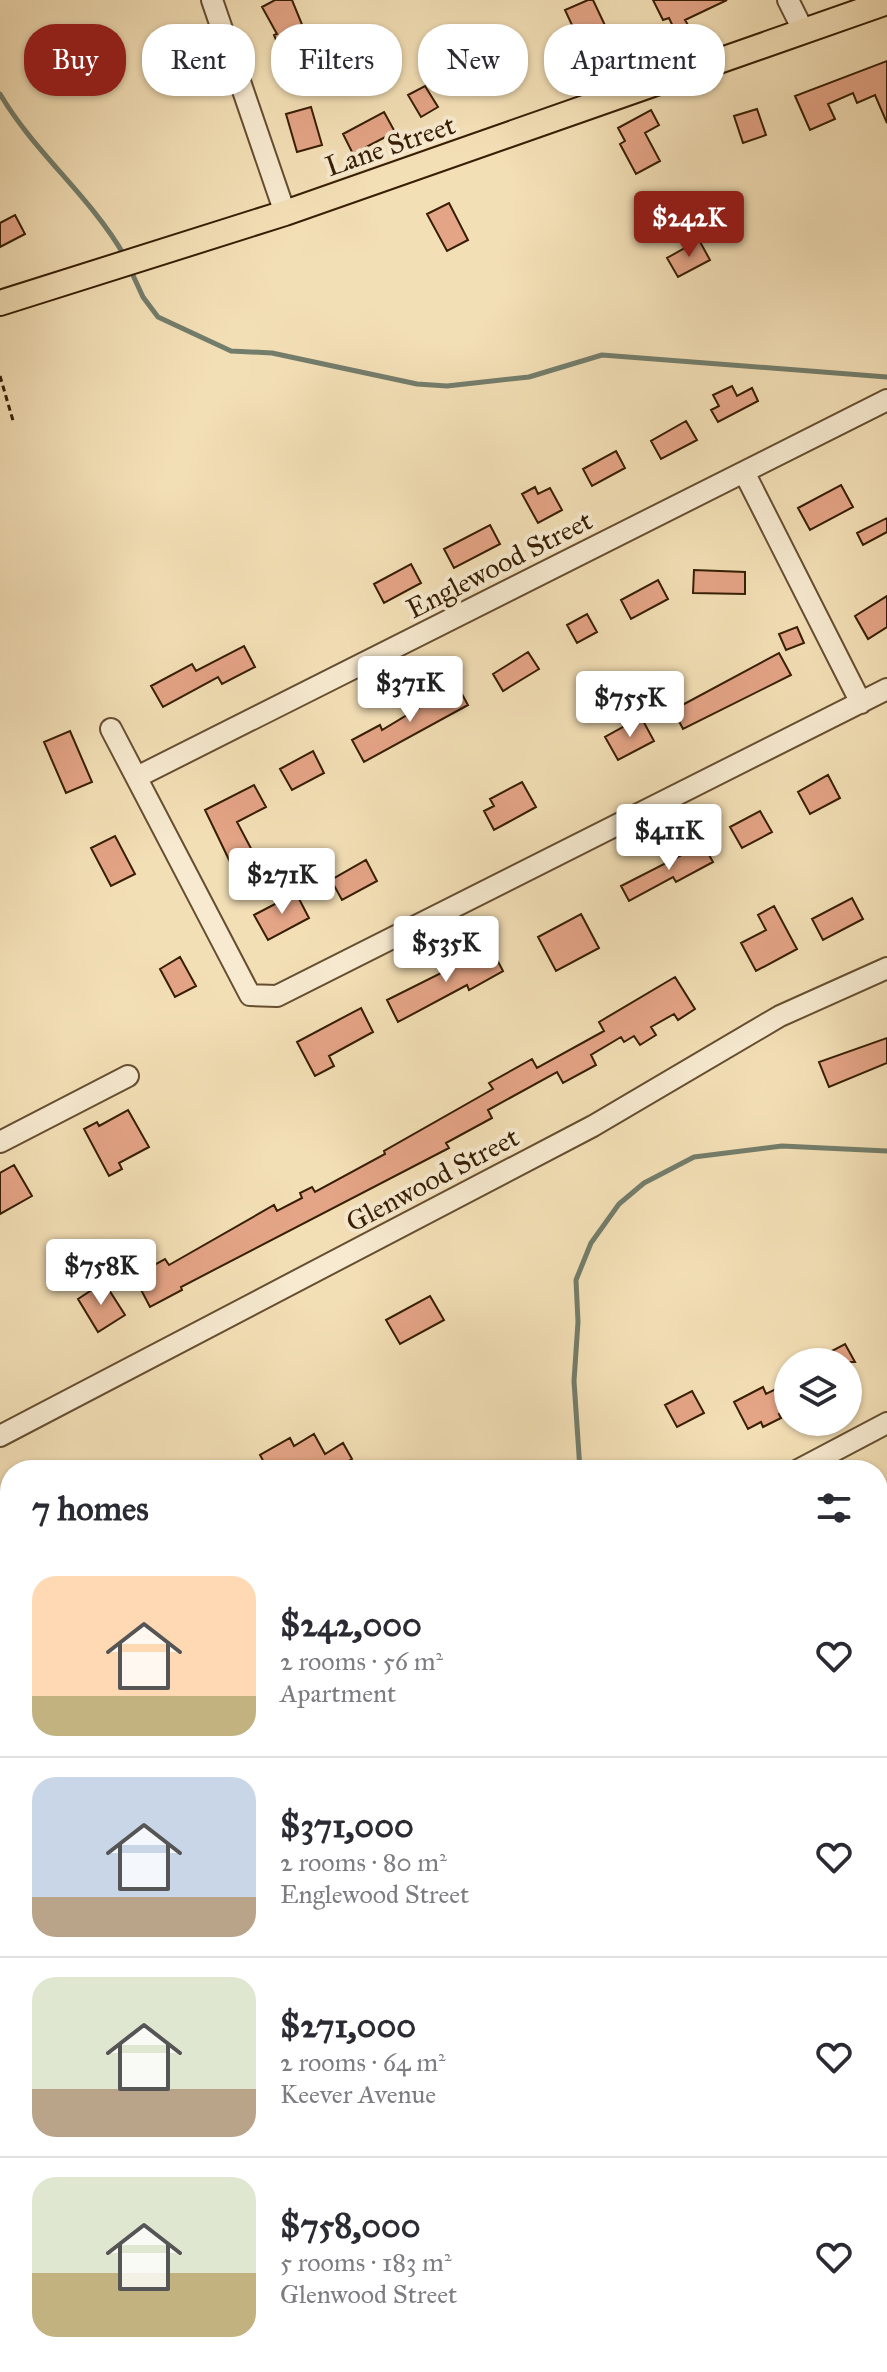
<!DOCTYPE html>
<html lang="en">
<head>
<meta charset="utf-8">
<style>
	:root { --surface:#fff; --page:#f7f7f7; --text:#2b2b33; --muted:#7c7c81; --line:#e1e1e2; --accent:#8f2418 }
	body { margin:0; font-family:"IM FELL Great Primer",serif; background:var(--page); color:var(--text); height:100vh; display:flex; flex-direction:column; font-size:30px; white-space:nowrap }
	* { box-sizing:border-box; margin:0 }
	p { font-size:26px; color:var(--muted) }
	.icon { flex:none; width:44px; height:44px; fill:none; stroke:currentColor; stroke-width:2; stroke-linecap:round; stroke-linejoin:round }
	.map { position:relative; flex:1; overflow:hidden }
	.details { position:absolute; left:0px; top:1460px; width:888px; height:912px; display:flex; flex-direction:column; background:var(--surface); border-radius:32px 32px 0 0; box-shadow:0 2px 6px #0004 }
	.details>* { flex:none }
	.banner { position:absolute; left:24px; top:24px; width:840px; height:72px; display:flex; gap:16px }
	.buttons { position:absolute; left:774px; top:1348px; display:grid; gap:16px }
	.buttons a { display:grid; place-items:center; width:88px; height:88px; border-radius:50%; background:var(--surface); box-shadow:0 2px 6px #0004; font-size:40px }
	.price { position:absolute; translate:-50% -68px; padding:0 18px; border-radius:8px; background:#fff; color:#222; font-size:26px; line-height:52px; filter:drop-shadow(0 2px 4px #0008) }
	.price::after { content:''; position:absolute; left:50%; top:48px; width:24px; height:18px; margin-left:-12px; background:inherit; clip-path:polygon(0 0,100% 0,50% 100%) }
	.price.selected { background:var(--accent); color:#fff }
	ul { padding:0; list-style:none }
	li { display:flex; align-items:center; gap:24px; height:200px; padding:0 32px }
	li+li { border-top:2px solid var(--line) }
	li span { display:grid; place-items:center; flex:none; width:224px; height:160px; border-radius:24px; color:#555 }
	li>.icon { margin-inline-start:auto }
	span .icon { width:96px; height:96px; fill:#fffc; stroke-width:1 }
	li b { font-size:34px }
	h2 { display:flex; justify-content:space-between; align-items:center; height:96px; padding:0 32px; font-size:34px }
	.chip { padding:0 28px; border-radius:32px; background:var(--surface); box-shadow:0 2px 6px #0004; font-size:28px; line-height:72px }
	.chip.selected { background:var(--accent); color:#fff }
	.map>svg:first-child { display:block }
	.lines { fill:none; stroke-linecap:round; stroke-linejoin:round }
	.stream { stroke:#737d6b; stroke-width:5 }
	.building { fill:#e4a486; stroke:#371e03; stroke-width:2 }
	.minor-casing { stroke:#664e30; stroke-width:24 }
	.major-casing { stroke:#371e03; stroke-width:28 }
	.path { stroke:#371e03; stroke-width:3; stroke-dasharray:6 4; stroke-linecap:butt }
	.minor { stroke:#f7ead0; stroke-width:20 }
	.major { stroke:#f3dfb6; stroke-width:24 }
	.labels { text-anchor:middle; stroke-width:8; stroke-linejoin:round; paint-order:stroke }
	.street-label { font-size:28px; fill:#371e03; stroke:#f7ead0 }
</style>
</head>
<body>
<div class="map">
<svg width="887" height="2372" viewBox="0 0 887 2372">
	<rect width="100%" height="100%" fill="#f3dfb6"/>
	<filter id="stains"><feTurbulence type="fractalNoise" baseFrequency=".0025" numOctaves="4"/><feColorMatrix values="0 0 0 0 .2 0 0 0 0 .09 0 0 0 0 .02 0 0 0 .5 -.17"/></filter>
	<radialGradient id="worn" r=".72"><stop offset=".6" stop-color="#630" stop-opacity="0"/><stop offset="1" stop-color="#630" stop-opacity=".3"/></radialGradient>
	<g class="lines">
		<path class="stream" d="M0,94C34,152 90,196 124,255
			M131,271L143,297L158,317L231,351L272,353L417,384L447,386L529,377L602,355L887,377
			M580,1470L574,1381L578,1322L576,1280L591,1243L619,1204L644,1183L694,1157L782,1146L887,1151
			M878,2229L887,2251"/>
	</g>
	<path class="building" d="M275,0H292L312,49L284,59L274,35L277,34L262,7Z
		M588,0H593L611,38L584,51L565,10Z
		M653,0H727L685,20L688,25L675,31L669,18L663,20Z
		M486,55L499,79L477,92L463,67Z
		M887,61V123L875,95L857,103L853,93L828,104L835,119L810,130L795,96Z
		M425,86L438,107L421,117L408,95Z
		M311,107L322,145L297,152L286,114Z
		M757,109L766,135L743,143L734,116Z
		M651,110L659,125L645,133L660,161L636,174L620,144L625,141L618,128Z
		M384,112L395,132L353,154L343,134Z
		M449,203L468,240L447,251L427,214Z
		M15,215L25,234L0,247V223Z
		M699,240L710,260L678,277L667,258Z
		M732,386L737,396L752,388L758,401L718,422L711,410L719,406L713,395Z
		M686,421L697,440L661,459L651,441Z
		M616,451L625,468L592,486L583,469Z
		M841,485L853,507L810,530L798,508Z
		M535,487L538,494L550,488L562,510L538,523L522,494Z
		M887,518V532L863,545L857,533Z
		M490,525L500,544L454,568L444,549Z
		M411,564L421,583L384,603L374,584Z
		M694,570L745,572V594L693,593Z
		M658,580L668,599L631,619L621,600Z
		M887,596V627L868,639L855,616Z
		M587,614L597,632L577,643L567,625Z
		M797,627L804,643L786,650L779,634Z
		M244,646L255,667L222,684L218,677L163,707L151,686L192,664L196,671Z
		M528,652L539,669L503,691L493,674Z
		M779,653L791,675L683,729L673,710Z
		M457,685L468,705L364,762L352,740L380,725L382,730Z
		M641,717L654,741L618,760L605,737Z
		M70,731L92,782L66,793L44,742Z
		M313,751L324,773L292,790L280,769Z
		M828,775L840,798L810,814L798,792Z
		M522,782L536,807L494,830L484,811L494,806L490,799Z
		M254,785L266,807L237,822L255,856L233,868L205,810Z
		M760,811L772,832L742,848L730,827Z
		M115,836L135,874L111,886L91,848Z
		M703,844L713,862L676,882L673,877L629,901L621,886Z
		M366,860L377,881L342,900L331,880Z
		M296,893L309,918L268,940L254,915Z
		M852,898L863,919L823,940L812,919Z
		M774,906L797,949L756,971L741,943L766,930L758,915Z
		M581,914L599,948L556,971L538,937Z
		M491,948L503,971L469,990L467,985L398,1022L387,1000Z
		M180,957L196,986L175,997L160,969Z
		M675,977L695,1009L678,1020L674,1014L651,1027L656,1035L640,1045L634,1036L624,1042L621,1037L591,1055L596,1065L563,1083L557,1072L488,1110L492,1118L446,1143L449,1148L181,1287L182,1290L150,1307L138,1284L148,1279L143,1271L165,1259L169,1265L274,1205L277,1211L302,1198L300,1193L312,1187L315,1192L385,1154L384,1151L493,1089L489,1083L532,1059L537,1068L604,1031L599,1022Z
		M361,1008L373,1032L329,1056L334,1066L315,1076L297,1042Z
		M887,1038V1063L829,1087L819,1062Z
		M128,1110L149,1147L119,1163L122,1169L109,1176L84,1129L97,1122L99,1126Z
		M14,1165L32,1196L0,1214V1173Z
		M104,1282L125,1315L98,1332L78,1299Z
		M430,1296L444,1320L400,1344L386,1320Z
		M845,1344L855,1362H811Z
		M763,1387L766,1394L778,1388L788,1409L779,1414L781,1418L763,1427L761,1422L748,1429L734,1402Z
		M692,1391L704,1413L677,1427L665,1405Z
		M314,1434L325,1454L343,1443L352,1459L333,1470H268L260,1455L290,1438L294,1446Z"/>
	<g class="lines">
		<g class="minor-casing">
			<path id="minor" d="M212,0L285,213
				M788,0L804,32
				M744,472L861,703
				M111,729L250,995L277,996L887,689
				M137,777L887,400
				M0,1142L128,1076
				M0,1436L593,1126L780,1016L887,968
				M798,1470L887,1423
				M878,1718L887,1714
				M0,2053L10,2124
				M878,2190L887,2184
				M43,2362L44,2372
				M555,2372L573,2362"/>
		</g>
		<g class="major-casing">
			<path id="major" d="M0,303L285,213L887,2"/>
		</g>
		<path class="path" d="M0,376L14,424"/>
		<use href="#minor" class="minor"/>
		<use href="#major" class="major"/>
	</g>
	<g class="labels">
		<g class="street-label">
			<text transform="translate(390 145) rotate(-19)" y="10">Lane Street</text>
			<text transform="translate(499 564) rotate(-27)" y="10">Englewood Street</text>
			<text transform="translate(432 1179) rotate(-28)" y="10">Glenwood Street</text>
		</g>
	</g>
	<rect width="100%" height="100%" filter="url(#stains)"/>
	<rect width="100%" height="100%" fill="url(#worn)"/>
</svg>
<div class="buttons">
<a><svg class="icon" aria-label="layers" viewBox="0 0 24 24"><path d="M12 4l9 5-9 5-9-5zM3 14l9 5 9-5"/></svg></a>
</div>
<b class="price selected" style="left:689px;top:259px">$242K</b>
<b class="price" style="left:410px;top:724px">$371K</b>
<b class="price" style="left:630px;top:739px">$755K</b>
<b class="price" style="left:669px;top:872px">$411K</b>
<b class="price" style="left:282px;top:916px">$271K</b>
<b class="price" style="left:446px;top:984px">$535K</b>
<b class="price" style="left:101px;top:1307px">$758K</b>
<div class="banner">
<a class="chip selected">Buy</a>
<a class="chip">Rent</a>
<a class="chip">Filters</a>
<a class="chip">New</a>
<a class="chip">Apartment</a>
</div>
<section class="details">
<h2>7 homes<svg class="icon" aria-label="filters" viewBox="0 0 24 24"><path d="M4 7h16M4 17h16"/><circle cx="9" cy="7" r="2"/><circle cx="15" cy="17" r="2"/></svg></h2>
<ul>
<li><span style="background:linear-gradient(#ffd9b3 75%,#c2b280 0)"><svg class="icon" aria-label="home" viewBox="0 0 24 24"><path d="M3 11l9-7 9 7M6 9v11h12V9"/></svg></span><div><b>$242,000</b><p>2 rooms · 56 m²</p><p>Apartment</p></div><svg class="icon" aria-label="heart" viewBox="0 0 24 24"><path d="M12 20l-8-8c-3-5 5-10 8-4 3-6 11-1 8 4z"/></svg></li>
<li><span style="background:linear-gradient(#c9d6e8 75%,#b9a48a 0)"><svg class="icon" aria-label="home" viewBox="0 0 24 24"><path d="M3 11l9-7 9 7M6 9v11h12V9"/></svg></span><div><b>$371,000</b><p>2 rooms · 80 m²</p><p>Englewood Street</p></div><svg class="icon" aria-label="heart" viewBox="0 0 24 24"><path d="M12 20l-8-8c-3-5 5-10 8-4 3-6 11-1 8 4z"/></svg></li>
<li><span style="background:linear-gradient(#dfe7d0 70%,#b9a48a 0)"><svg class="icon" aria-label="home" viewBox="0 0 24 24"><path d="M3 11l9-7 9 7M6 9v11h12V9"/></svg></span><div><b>$271,000</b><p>2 rooms · 64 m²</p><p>Keever Avenue</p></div><svg class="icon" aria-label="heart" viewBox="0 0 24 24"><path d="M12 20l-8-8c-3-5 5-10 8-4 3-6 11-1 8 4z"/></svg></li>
<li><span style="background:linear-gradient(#dfe7d0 60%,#c2b280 0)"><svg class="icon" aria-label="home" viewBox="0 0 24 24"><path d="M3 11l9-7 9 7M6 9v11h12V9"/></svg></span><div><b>$758,000</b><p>5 rooms · 183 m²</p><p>Glenwood Street</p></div><svg class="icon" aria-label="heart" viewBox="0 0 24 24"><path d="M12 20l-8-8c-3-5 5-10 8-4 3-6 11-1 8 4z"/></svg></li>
</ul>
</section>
</div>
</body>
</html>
